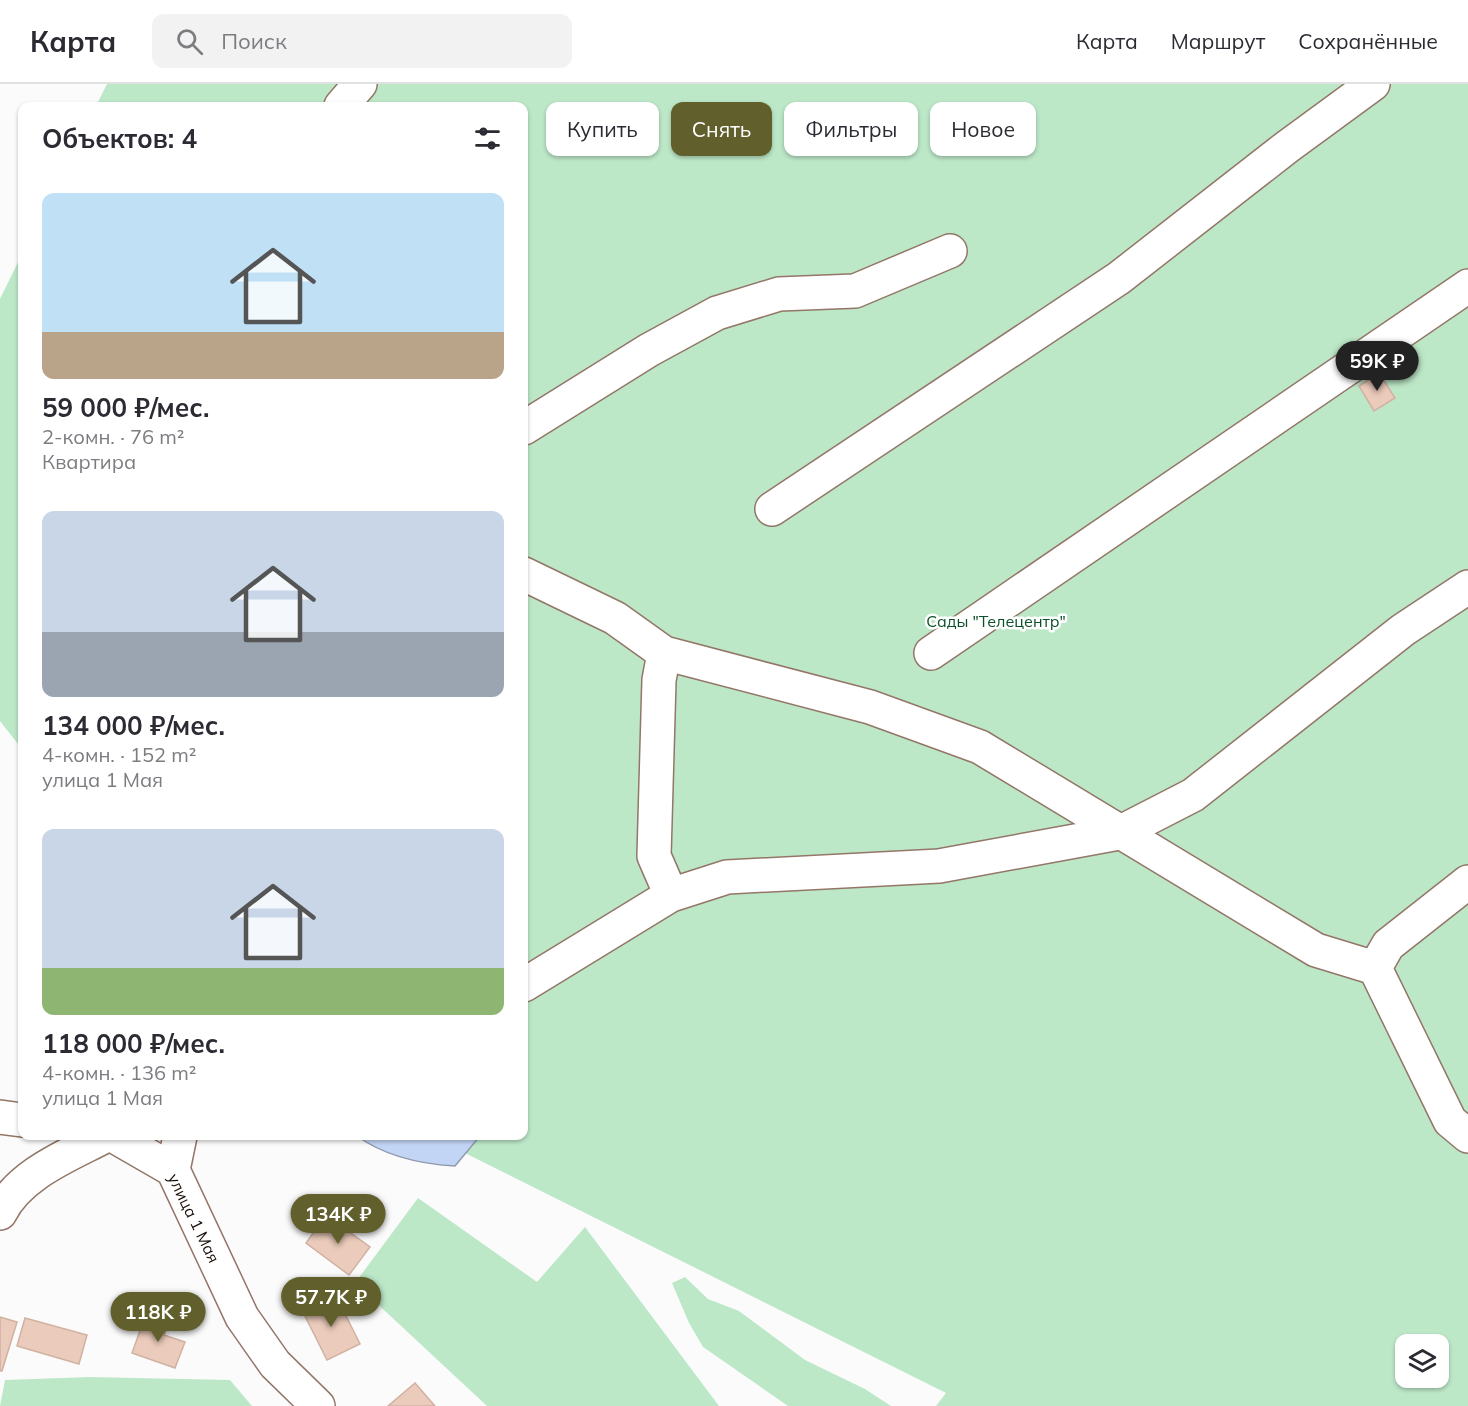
<!DOCTYPE html>
<html lang="ru">
<head>
<meta charset="utf-8">
<style>
	:root { --surface:#fff; --page:#f2f2f3; --text:#2b2b33; --muted:#7c7c81; --line:#e1e1e2; --accent:#615f2c }
	body { margin:0; font-family:Mulish,sans-serif; background:var(--page); color:var(--text); height:100vh; display:flex; flex-direction:column; font-size:22px; white-space:nowrap }
	* { box-sizing:border-box; margin:0 }
	p { font-size:20px; color:var(--muted) }
	.icon { flex:none; width:33px; height:33px; fill:none; stroke:currentColor; stroke-width:2; stroke-linecap:round; stroke-linejoin:round }
	.map { position:relative; flex:1; overflow:hidden }
	.drawer { position:absolute; left:18px; top:18px; width:510px; height:1038px; display:flex; flex-direction:column; background:var(--surface); border-radius:12px; box-shadow:0 2px 4px #0004 }
	.drawer>* { flex:none }
	.banner { position:absolute; left:546px; top:18px; width:570px; height:54px; display:flex; gap:12px }
	.controls { position:absolute; left:1395px; top:1250px; display:grid; gap:12px }
	.controls a { display:grid; place-items:center; width:54px; height:54px; border-radius:12px; background:var(--surface); box-shadow:0 2px 4px #0004; font-size:30px }
	.price { position:absolute; translate:-50% -51px; padding:0 14px; border-radius:21px; background:var(--accent); color:#fff; font-size:20px; line-height:39px; filter:drop-shadow(0 2px 3px #0008) }
	.price::after { content:''; position:absolute; left:50%; top:36px; width:18px; height:14px; margin-left:-9px; background:inherit; clip-path:polygon(0 0,100% 0,50% 100%) }
	.price.selected { background:#222; color:#fff }
	ul { padding:0; list-style:none }
	li { display:grid; align-content:center; gap:12px; height:318px; padding:0 24px }
	li span { display:grid; place-items:center; height:186px; border-radius:12px; color:#555 }
	li>.icon { margin-inline-start:auto }
	span .icon { width:108px; height:108px; fill:#fffc; stroke-width:1 }
	li b { font-size:26px }
	h2 { display:flex; justify-content:space-between; align-items:center; height:72px; padding:0 24px; font-size:26px }
	.tag { padding:0 21px; border-radius:12px; background:var(--surface); box-shadow:0 2px 4px #0004; font-size:21px; line-height:54px }
	.tag.selected { background:var(--accent); color:#fff }
	header { display:flex; align-items:center; gap:36px; box-sizing:border-box; height:84px; padding:0 30px; background:var(--surface); border-bottom:2px solid var(--line) }
	header strong { font-size:28px }
	nav { display:flex; gap:33px; margin-inline-start:auto; font-size:21px }
	.search { width:420px; height:54px; background:var(--page); display:flex; align-items:center; gap:15px; box-sizing:border-box; padding:0 21px; border-radius:12px; color:var(--muted); font-size:22px }
	.map>svg:first-child { display:block }
	.green { fill:#bde8c8; fill-rule:evenodd }
	.water { fill:#c2d5f5; stroke:#909aae; stroke-width:1.5 }
	.building { fill:#ebcbbb; stroke:#d1b1a2; stroke-width:1.5 }
	.lines { fill:none; stroke-linecap:round; stroke-linejoin:round }
	.minor-casing { stroke:#937667; stroke-width:36 }
	.minor { stroke:#fff; stroke-width:33 }
	.labels { text-anchor:middle; stroke-width:5; stroke-linejoin:round; paint-order:stroke }
	.park-label { font-size:16px; fill:#0c502a; stroke:#fff }
	.street-label { font-size:16px; fill:#1a0f0a; stroke:#fff }
</style>
</head>
<body>
<header>
<strong>Карта</strong>
<div class="search"><svg class="icon" aria-label="search" viewBox="0 0 24 24"><circle cx="10" cy="10" r="6"/><path d="M15 15l6 6"/></svg>Поиск</div>
<nav><a>Карта</a><a>Маршрут</a><a>Сохранённые</a></nav>
</header>
<div class="map">
<svg width="1468" height="1322" viewBox="0 0 1468 1322">
	<rect width="100%" height="100%" fill="#fbfbfb"/>
	<path class="green" d="M107,0H1468V1322H936L946,1309L431,1052H524V22H96ZM1406,1260H1438V1293H1406Z
		M22,170V665L0,637V215Z
		M418,1114L537,1198L585,1143L719,1322H487L355,1199Z
		M685,1193L708,1215L739,1227L805,1276L865,1305L891,1322H788L703,1263L689,1239L672,1199Z
		M89,1293L230,1296L252,1322H0L5,1296Z"/>
	<path class="water" d="M357,1052H480L455,1082C420,1080 386,1073 357,1052Z"/>
	<path class="building" d="M1379,289L1395,314L1374,327L1359,302Z
		M326,1131L370,1163L349,1191L306,1159Z
		M336,1212L360,1260L327,1276L303,1228Z
		M146,1230L169,1238L164,1251L185,1258L175,1284L132,1269Z
		M0,1233L17,1238L2,1287H0Z
		M25,1234L87,1251L79,1280L17,1262Z
		M415,1299L435,1322H388Z"/>
	<g class="lines">
		<g class="minor-casing">
			<path id="minor" d="M341,22L360,0
				M524,344L649,266L717,229L779,210L855,207L950,167
				M772,425L1119,194L1287,63L1373,0
				M524,490L615,534L664,569L870,623L980,663L1316,866L1375,884
				M664,569L659,596L654,772L671,811
				M931,569L1468,202
				M1468,798L1388,861L1375,884L1450,1037L1468,1052
				M524,901L671,811L727,793L939,782L1119,749L1193,711L1403,546L1468,503
				M0,1033L22,1036
				M114,1052L173,1086L242,1233L275,1280L318,1322
				M173,1086L180,1052
				M0,1129C19,1090 69,1071 105,1052"/>
		</g>
		<use href="#minor" class="minor"/>
	</g>
	<g class="labels">
		<g class="park-label">
			<text x="996" y="543">Сады "Телецентр"</text>
		</g>
		<g class="street-label">
			<text transform="translate(194 1134) rotate(64)" y="6">улица 1 Мая</text>
		</g>
	</g>
</svg>
<div class="controls">
<a><svg class="icon" aria-label="layers" viewBox="0 0 24 24"><path d="M12 4l9 5-9 5-9-5zM3 14l9 5 9-5"/></svg></a>
</div>
<b class="price selected" style="left:1377px;top:308px">59K ₽</b>
<b class="price" style="left:338px;top:1161px">134K ₽</b>
<b class="price" style="left:331px;top:1244px">57.7K ₽</b>
<b class="price" style="left:158px;top:1259px">118K ₽</b>
<div class="banner">
<a class="tag">Купить</a>
<a class="tag selected">Снять</a>
<a class="tag">Фильтры</a>
<a class="tag">Новое</a>
</div>
<section class="drawer">
<h2>Объектов: 4<svg class="icon" aria-label="filters" viewBox="0 0 24 24"><path d="M4 7h16M4 17h16"/><circle cx="9" cy="7" r="2"/><circle cx="15" cy="17" r="2"/></svg></h2>
<ul>
<li><span style="background:linear-gradient(#bfe0f5 75%,#b9a48a 0)"><svg class="icon" aria-label="home" viewBox="0 0 24 24"><path d="M3 11l9-7 9 7M6 9v11h12V9"/></svg></span><div><b>59 000 ₽/мес.</b><p>2-комн. · 76 m²</p><p>Квартира</p></div></li>
<li><span style="background:linear-gradient(#c9d6e8 65%,#9aa5b1 0)"><svg class="icon" aria-label="home" viewBox="0 0 24 24"><path d="M3 11l9-7 9 7M6 9v11h12V9"/></svg></span><div><b>134 000 ₽/мес.</b><p>4-комн. · 152 m²</p><p>улица 1 Мая</p></div></li>
<li><span style="background:linear-gradient(#c9d6e8 75%,#8fb573 0)"><svg class="icon" aria-label="home" viewBox="0 0 24 24"><path d="M3 11l9-7 9 7M6 9v11h12V9"/></svg></span><div><b>118 000 ₽/мес.</b><p>4-комн. · 136 m²</p><p>улица 1 Мая</p></div></li>
</ul>
</section>
</div>
</body>
</html>
